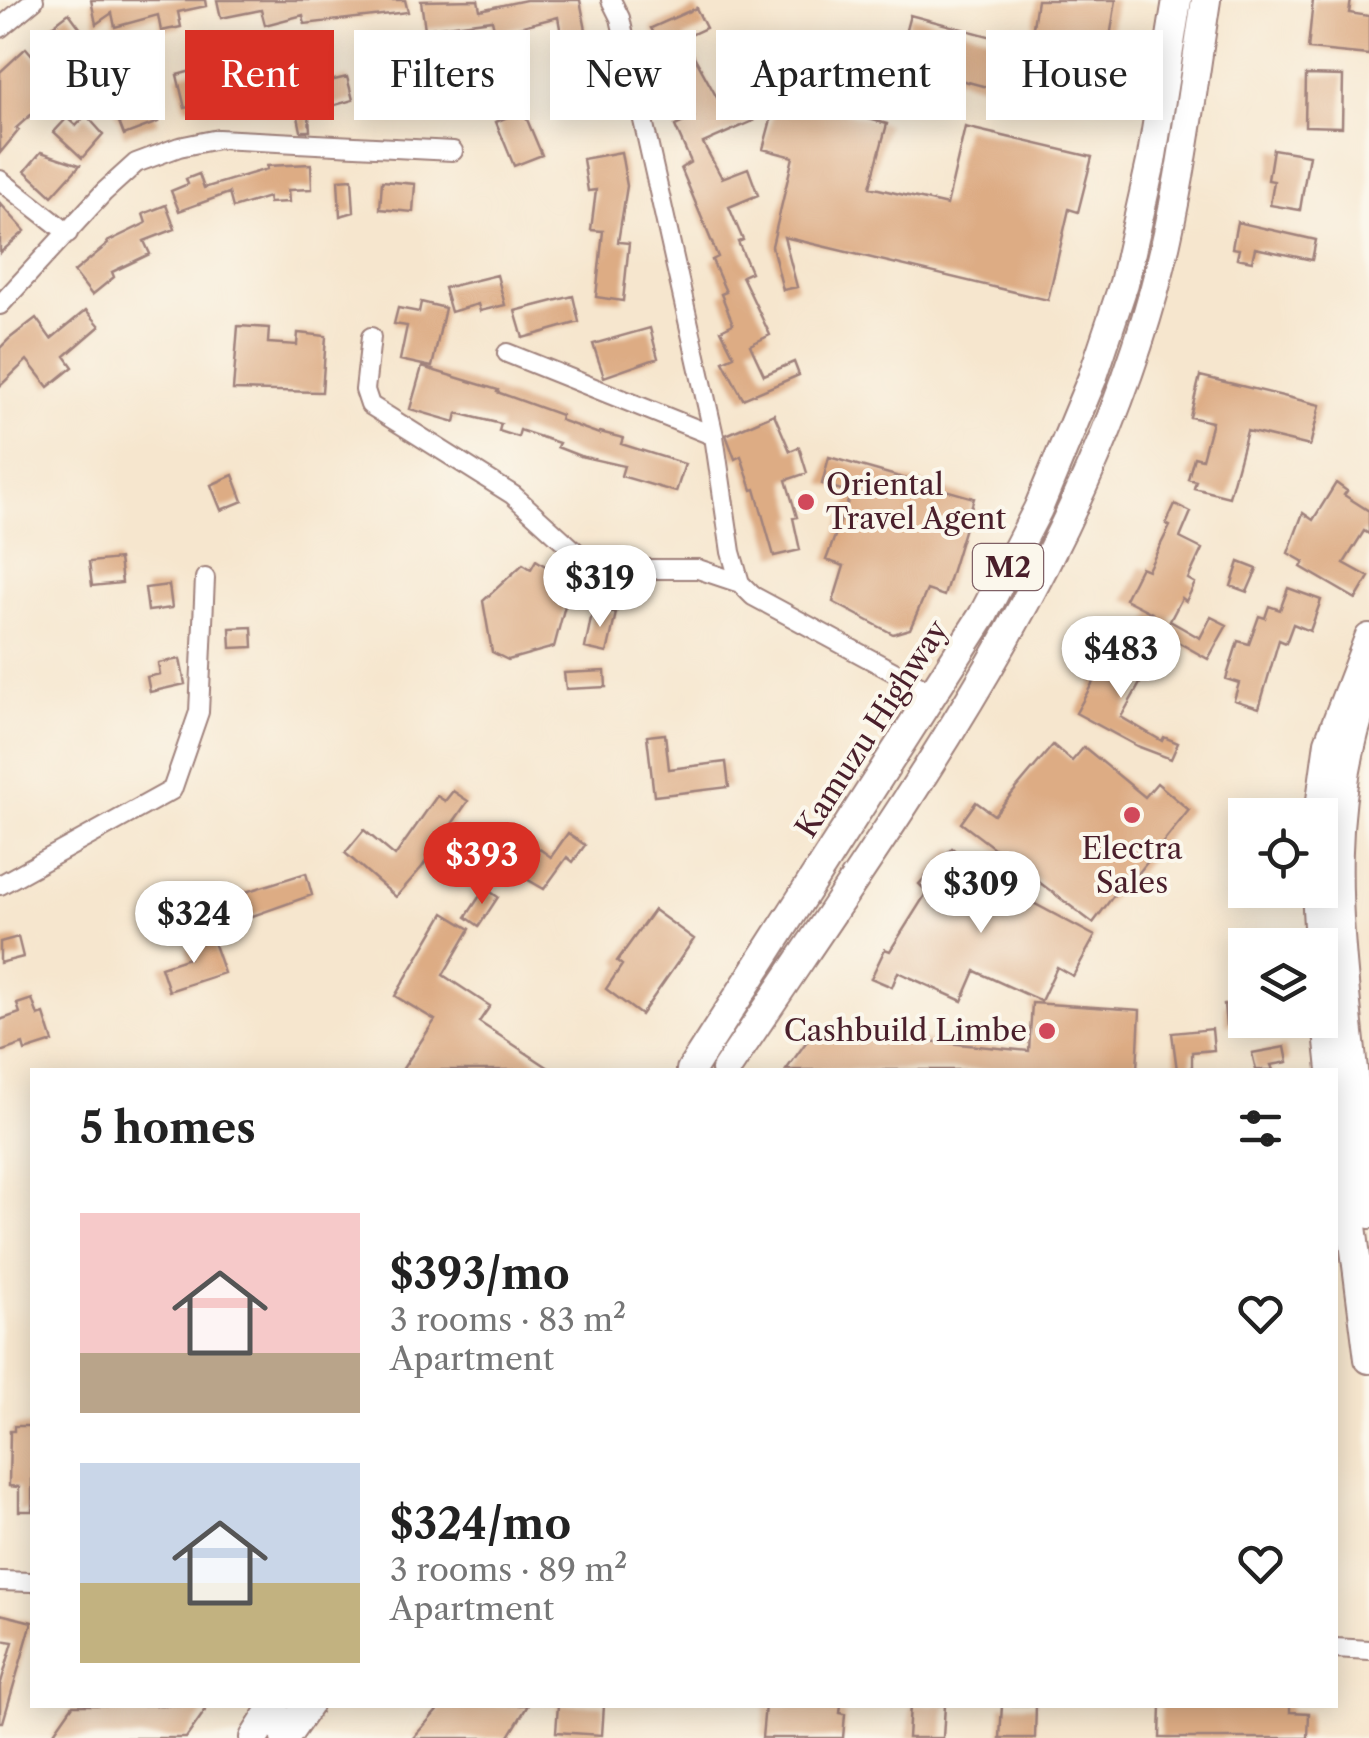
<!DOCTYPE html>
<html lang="en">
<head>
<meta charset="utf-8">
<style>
	:root { --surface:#fff; --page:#f2f2f2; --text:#222; --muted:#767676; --accent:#d93025 }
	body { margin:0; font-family:"Libre Caslon Text",serif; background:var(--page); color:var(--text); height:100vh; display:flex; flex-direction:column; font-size:38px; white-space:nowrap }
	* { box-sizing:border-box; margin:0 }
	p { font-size:32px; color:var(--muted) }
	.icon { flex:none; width:55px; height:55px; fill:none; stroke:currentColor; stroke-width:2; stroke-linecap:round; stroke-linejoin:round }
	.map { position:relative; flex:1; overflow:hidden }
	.details { position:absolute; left:30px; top:1068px; width:1308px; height:640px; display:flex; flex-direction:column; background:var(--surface); border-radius:0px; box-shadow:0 5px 25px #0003 }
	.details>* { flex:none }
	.guide { position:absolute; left:30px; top:30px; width:1310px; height:90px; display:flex; gap:20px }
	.tools { position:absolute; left:1228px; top:798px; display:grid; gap:20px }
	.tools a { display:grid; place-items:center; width:110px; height:110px; border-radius:0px; background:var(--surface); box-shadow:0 5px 25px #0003; font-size:50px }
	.price { position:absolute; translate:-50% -85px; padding:0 22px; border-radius:35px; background:#fff; color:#222; font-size:32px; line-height:65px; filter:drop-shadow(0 2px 5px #0008) }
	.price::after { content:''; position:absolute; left:50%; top:60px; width:30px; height:22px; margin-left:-15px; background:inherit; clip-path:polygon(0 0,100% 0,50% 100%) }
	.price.selected { background:var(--accent); color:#fff }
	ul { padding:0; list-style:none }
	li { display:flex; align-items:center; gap:30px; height:250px; padding:0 50px }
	li span { display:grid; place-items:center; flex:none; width:280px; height:200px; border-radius:0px; color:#555 }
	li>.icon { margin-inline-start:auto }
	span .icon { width:120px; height:120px; fill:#fffc; stroke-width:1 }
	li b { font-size:42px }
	h2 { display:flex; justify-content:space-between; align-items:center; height:120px; padding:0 50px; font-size:42px }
	.chip { padding:0 35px; border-radius:0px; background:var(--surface); box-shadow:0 5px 25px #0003; font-size:35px; line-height:90px }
	.chip.selected { background:var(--accent); color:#fff }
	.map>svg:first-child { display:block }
	.building { fill:#ddac84 }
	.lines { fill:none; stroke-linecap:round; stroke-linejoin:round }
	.minor-casing { stroke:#a0827c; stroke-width:22 }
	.trunk-casing { stroke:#a0827c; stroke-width:32 }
	.minor { stroke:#fff; stroke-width:18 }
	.trunk { stroke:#fff; stroke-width:28 }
	.poi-dot { fill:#d1495b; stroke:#fbf7ec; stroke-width:4 }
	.labels { text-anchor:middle; stroke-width:8; stroke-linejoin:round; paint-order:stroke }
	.shield { fill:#fbf7ec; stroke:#7f6065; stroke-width:2.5 }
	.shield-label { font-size:28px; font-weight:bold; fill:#4a1f2b }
	.poi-label { font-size:30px; fill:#4a1f2b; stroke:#fbf7ec; text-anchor:start }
	.street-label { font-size:30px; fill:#4a1f2b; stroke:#fbf7ec }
</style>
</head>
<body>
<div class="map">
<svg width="1369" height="1738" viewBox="0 0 1369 1738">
	<rect width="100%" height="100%" fill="#fbf7ec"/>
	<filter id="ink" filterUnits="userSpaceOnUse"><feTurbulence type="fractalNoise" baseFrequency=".01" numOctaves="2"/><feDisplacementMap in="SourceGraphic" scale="20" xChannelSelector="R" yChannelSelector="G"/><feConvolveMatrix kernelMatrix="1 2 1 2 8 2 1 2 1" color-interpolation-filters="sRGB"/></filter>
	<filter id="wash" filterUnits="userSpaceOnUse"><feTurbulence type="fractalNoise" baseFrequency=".0048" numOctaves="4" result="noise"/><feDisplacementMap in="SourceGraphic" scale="40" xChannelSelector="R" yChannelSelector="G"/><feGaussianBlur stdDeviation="2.25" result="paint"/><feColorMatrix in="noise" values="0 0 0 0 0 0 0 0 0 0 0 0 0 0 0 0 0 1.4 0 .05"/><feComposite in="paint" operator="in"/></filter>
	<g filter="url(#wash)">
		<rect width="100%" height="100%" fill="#f6e6ce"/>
		<g id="blocks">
			<path class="building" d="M91,0H205L206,6L178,12L181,27L161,31L158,15L115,27L112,13L96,24Z
				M217,0H405L408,12L305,24L303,15L265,25L261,10L221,18Z
				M478,0L480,10L526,0H580L587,35L575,38L573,31L561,34L558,17L495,33L492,20L425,29L421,1Z
				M1037,0H1116L1106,63L1122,66L1117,87L1032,66L1024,97L897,63L910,15L1030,47Z
				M1313,0H1351L1349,13L1369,16V55L1308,49Z
				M696,8L706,28L684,38L721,105L742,96L753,121L703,143L722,178L748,168L758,195L729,207L743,240L738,242L751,272L742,276L770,335L750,345L764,375L794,362L799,375L743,399L723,361L734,356L721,330L733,324L721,294L726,292L712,260L718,257L681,168L691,162L675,126L694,117L682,94L685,92L651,28Z
				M69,13L86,36L68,49L52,26Z
				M814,43L848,52L851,45L869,51L866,60L880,64V77L810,61Z
				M258,46L257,55L306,46L315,89H307L310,131H301L294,97L279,109L275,91L235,102L233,97L185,108L177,75L195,70L197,83L231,75L226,53Z
				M26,48L61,88L16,128L19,130L0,153V72Z
				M466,63L493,68L487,101L460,96Z
				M418,64L422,78L444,72L451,99L408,109L398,69Z
				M566,66L592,68L591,90L564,89Z
				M1306,75L1343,76L1342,127L1305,126Z
				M347,77L353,100L332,106L330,81Z
				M141,78L158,122L124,135L107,91Z
				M778,94L887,124L870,187L947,205L965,127L1092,157L1078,212L1069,209L1048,300L784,237L797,287L783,290L772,246L793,157L763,149Z
				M523,110L542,155L514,166L496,122Z
				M86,115L103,134L82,158L54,132L67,118L76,126Z
				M1273,149L1309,155L1300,210L1270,205L1274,181L1268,180Z
				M41,152L80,165L52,196L25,171Z
				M621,152L627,186L618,242L629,243L623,301L596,297L603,231L591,230L596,190L588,191L583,159Z
				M311,164L312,189L288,190L289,202L269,203L268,197L233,208L229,193L179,211L171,191L188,184L186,179L199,174L204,188L267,169V166Z
				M352,179L354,212L340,216L338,180Z
				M382,181L415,184L413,212L380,209Z
				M0,203L25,231L0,253Z
				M166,205L175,229L144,241L150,254L112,272L114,277L92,295L74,272L108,244L107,242L146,223L143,214Z
				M1237,222L1316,240L1312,260L1255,248L1252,261L1237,258L1239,249L1232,248Z
				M497,275L505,305L480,311L478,304L451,312L444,288Z
				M573,296L579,322L523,338L515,311Z
				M421,302L445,308L432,367L400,360L407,326L394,324L398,308L419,312Z
				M86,310L100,326L65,356L73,367L48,387L27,360L0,386V348L9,339L36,318L51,339Z
				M238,326L269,328L268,343L297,345L298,333L326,336L322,392L233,390Z
				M650,328L658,358L604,377L593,344Z
				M422,367L498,390L497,392L561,415L560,420L599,434L600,432L623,438L621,444L685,464L676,492L621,476L624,466L580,456L557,447L559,443L520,430L518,437L499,431L501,424L457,413L455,422L410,409Z
				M1200,376L1320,405L1310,446L1247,431L1229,497L1194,488L1196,481L1188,479L1194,457L1202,459L1212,422L1190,417Z
				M774,414L790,451L799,447L807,473L786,480L797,517L793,518L800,550L774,556L755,489L752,490L741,456L735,459L726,435Z
				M829,457L974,498L944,596L927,590L910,629L893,634L833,602L844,566L826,560L851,493L822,484Z
				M233,475L243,501L221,510L211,485Z
				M1336,483L1347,491L1344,495L1369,511V534L1364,531L1344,563L1369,577L1356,599L1301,567L1304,562L1288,553L1303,513L1313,520Z
				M1175,504L1191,512L1180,538L1202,549L1188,579L1195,583L1186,601L1182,598L1170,621L1200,638L1211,617L1227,625L1208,659L1146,624L1152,613L1125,599L1141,567L1148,570L1170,526L1166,524Z
				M119,559L122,583L92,586L89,562Z
				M536,560L564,578L559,588L568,594L554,647L508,660L492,652L483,601L523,564L531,569Z
				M1239,562L1257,569L1247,592L1231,586Z
				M169,585L172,608L148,611L145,588Z
				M1288,588L1321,600L1310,631L1293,624L1286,643L1279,640L1259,708L1234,700L1239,683L1226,679L1238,641L1249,644L1259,616L1265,618L1269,606L1280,610Z
				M593,608L616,613L607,653L585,648Z
				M252,627L253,647L231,648L230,628Z
				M1113,646L1151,664L1121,717L1162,741L1164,737L1178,743L1171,759L1137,746L1076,713Z
				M180,659L185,684L150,692L147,677L160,674L158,663Z
				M605,671L606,687L566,689L564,673Z
				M665,734L669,769L726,762L729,787L654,796L647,736Z
				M1053,745L1072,761L1084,747L1145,797L1157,783L1189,810L1137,875L1132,871L1093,923L961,823L976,802L994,815Z
				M453,791L468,801L422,867L396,897L345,853L364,830L395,856L437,796L445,801Z
				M568,833L585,845L573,862L567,857L544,889L513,871L531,843L551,857Z
				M952,848L981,875L1095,936L1073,976L1057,967L1041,1001L975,971L962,1001L898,972L892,987L871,978L885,949L890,951L927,892L919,884Z
				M306,873L312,895L247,918L239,894Z
				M485,888L498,897L479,926L466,917Z
				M654,910L694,939L641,1015L606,989L622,965L617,961Z
				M444,913L470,929L443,975L490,1006L479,1022L552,1070H402L435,1020L395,996Z
				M18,937L23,957L0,963V942Z
				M212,939L224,973L169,991L161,967L189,958L186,948Z
				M32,999L38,1016L44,1014L53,1042L25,1051L23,1044L0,1052V1020L20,1013L17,1004Z
				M1245,1002V1024L1226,1025L1224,1005Z
				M1032,1003L1140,1010L1137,1070H786L815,1030L1029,1051Z
				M1212,1029L1214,1050L1192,1052V1070H1177L1172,1033Z
				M1285,1047L1288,1062L1271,1065L1273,1070H1256L1252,1053Z
				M14,1426H32V1511H19V1487L9,1486L10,1431H14Z
				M0,1614L32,1622L3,1722H0V1686L13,1642L0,1640Z
				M73,1705H209L186,1738H50Z
				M442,1705H528L508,1738H413Z
				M558,1705H604L602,1735L556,1732Z
				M765,1705H841L840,1713L845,1714L843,1738H762Z
				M910,1705H945L943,1738H908Z
				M1002,1705H1036L1035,1738H1000Z
				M1161,1705H1290V1712L1309,1713L1308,1738H1160Z"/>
		</g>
	</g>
	<g filter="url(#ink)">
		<use href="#blocks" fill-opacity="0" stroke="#a0827c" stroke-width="2.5"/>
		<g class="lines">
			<g class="minor-casing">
				<path id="minor" d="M611,0L620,18L714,436L731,552L740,583L753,596L933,693
					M0,28L34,0
					M0,180L68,233
					M0,305L104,192L136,163L179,147L218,139L453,151
					M371,337L365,390L370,405L513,495L578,554L599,563L632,569H698L740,583
					M507,353L714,436
					M0,885L172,790L199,712L205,578
					M0,1581L32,1582
					M1335,1648L1369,1650"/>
			</g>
			<g class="trunk-casing">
				<path id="trunk" d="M1369,686C1326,799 1336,907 1348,1024C1355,1087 1361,1150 1369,1214
					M1319,815L1329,742L1369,638
					M1316,890L1319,945
					M1320,954L1332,1070
					M691,1070L983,615L1038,509L1092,379L1124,283L1151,162L1177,0
					M726,1070C890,823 1074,581 1154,291C1180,196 1191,97 1206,0
					M1335,1093L1369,1359
					M254,1738L275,1705
					M285,1738L308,1705"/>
			</g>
			<use href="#minor" class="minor"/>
			<use href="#trunk" class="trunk"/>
		</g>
	</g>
	<g class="poi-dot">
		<circle cx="806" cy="502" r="10"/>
		<circle cx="1132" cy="815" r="10"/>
		<circle cx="1047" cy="1031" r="10"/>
	</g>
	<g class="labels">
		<rect class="shield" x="973" y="544" width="70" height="46" rx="8"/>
		<g class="shield-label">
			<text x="1008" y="577">M2</text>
		</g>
		<g class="poi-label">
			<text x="826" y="495">Oriental<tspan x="826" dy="34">Travel Agent</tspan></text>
			<text x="1132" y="859" text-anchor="middle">Electra<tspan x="1132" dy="34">Sales</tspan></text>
			<text x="1027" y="1041" text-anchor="end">Cashbuild Limbe</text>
		</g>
		<g class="street-label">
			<text transform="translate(872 729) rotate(-57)" y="10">Kamuzu Highway</text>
		</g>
	</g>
</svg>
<div class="tools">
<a><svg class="icon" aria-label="locate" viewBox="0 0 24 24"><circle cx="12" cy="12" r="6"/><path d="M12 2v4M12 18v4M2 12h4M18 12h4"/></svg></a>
<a><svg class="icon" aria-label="layers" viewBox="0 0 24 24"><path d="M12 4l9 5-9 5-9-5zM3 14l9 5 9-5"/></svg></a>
</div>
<b class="price" style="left:600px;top:630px">$319</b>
<b class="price" style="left:1121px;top:701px">$483</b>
<b class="price selected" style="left:482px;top:907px">$393</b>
<b class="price" style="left:981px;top:936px">$309</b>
<b class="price" style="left:194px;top:966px">$324</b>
<div class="guide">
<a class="chip">Buy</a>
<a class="chip selected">Rent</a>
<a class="chip">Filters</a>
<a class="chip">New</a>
<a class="chip">Apartment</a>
<a class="chip">House</a>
</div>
<section class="details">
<h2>5 homes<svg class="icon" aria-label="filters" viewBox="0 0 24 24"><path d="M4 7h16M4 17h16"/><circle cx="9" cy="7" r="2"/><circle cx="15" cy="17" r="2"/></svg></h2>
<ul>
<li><span style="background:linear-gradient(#f6c9c9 70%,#b9a48a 0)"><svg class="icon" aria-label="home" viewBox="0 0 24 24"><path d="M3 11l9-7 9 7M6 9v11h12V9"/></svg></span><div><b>$393/mo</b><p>3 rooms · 83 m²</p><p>Apartment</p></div><svg class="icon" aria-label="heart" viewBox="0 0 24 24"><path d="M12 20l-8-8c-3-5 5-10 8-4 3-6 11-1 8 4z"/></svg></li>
<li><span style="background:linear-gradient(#c9d6e8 60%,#c2b280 0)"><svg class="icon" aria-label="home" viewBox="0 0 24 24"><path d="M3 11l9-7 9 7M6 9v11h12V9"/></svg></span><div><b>$324/mo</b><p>3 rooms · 89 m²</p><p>Apartment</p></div><svg class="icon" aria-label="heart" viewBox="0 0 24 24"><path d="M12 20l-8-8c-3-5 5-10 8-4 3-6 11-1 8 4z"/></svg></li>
</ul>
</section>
</div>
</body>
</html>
